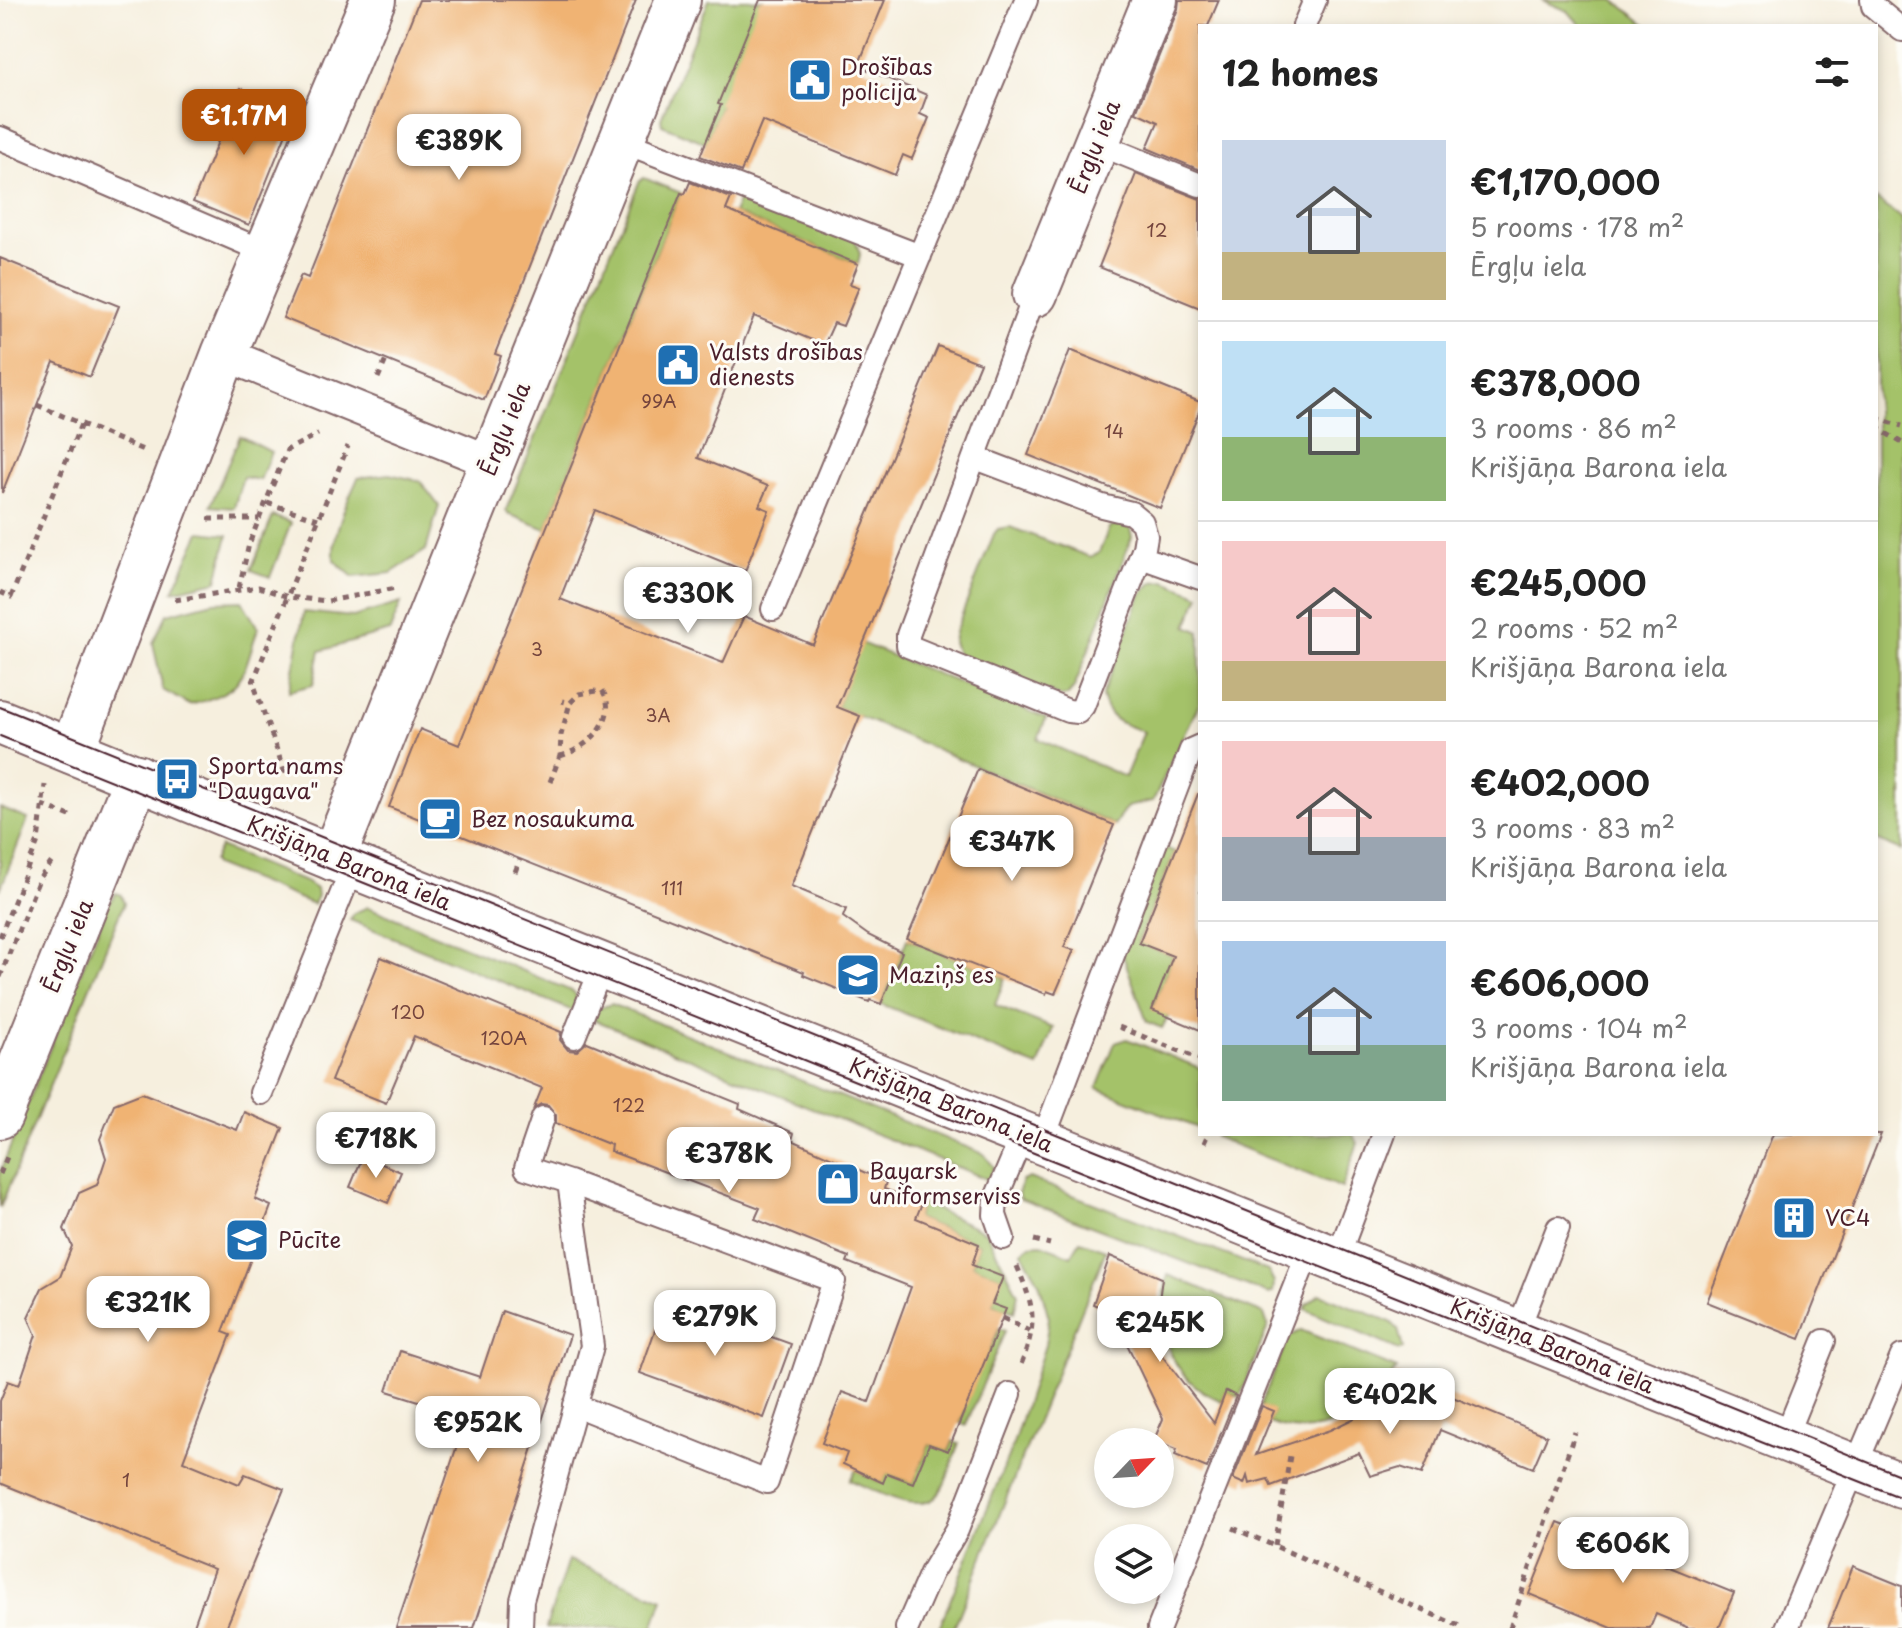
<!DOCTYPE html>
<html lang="en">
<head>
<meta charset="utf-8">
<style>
	:root { --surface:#fff; --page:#f6f6f6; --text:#222; --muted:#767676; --line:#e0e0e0; --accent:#b45309 }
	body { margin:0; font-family:"Playpen Sans",sans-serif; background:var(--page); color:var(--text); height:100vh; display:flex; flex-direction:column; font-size:30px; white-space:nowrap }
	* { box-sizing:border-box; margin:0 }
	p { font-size:26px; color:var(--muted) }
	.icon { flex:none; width:44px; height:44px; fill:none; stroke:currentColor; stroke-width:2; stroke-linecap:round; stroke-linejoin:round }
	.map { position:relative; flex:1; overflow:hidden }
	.details { position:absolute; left:1198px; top:24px; width:680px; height:1112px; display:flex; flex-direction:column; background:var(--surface); border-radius:0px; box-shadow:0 4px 12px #0003 }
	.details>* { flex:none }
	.needle { width:52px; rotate:65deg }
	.buttons { position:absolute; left:1094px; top:1428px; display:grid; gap:16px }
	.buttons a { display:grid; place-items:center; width:80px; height:80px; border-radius:50%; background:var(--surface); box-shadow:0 4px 12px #0003; font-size:40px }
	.price { position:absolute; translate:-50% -68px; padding:0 18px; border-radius:16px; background:#fff; color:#222; font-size:26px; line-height:52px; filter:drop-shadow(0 2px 4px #0008) }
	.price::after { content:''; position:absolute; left:50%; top:48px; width:24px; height:18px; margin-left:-12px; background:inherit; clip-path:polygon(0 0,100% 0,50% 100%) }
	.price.active { background:var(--accent); color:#fff }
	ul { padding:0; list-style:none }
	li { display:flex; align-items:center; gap:24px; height:200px; padding:0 24px }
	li+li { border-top:2px solid var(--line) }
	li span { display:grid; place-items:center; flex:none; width:224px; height:160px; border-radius:0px; color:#555 }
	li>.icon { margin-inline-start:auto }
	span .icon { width:96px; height:96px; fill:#fffc; stroke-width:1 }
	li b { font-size:34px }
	h2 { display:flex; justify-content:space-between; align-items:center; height:96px; padding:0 24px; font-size:34px }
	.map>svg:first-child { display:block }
	.green { fill:#a4c269; stroke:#77704a; stroke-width:2 }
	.building { fill:#f0b373 }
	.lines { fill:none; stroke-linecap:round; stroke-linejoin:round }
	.service-casing { stroke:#86686a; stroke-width:26 }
	.pedestrian-casing { stroke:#86686a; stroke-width:36 }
	.minor-casing { stroke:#86686a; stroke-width:48 }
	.tertiary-casing { stroke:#86686a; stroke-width:48 }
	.path { stroke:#86686a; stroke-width:5; stroke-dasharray:6 6; stroke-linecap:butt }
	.service { stroke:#fff; stroke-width:22 }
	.pedestrian { stroke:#fff; stroke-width:32 }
	.minor { stroke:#fff; stroke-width:44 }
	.tertiary { stroke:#fff; stroke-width:44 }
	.tram { stroke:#4a1f2b; stroke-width:2 }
	.labels { text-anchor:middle; stroke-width:6; stroke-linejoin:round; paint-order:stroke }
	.number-label { font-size:18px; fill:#74443d }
	.poi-label { font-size:22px; fill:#4a1f2b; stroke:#fdfcf7; text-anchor:start }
	.street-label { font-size:22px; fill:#4a1f2b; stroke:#fdfcf7 }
</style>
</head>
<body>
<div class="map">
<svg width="1902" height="1628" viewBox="0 0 1902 1628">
	<rect width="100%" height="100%" fill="#fdfcf7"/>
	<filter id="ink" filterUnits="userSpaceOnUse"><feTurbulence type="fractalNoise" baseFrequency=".0125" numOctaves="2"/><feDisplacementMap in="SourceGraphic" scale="16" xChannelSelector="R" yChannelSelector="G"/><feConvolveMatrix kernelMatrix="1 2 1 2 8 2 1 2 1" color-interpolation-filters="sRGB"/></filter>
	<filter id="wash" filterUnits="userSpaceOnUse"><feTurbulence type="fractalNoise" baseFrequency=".006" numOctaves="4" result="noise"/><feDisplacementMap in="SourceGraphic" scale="32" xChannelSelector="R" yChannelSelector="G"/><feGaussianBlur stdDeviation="1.8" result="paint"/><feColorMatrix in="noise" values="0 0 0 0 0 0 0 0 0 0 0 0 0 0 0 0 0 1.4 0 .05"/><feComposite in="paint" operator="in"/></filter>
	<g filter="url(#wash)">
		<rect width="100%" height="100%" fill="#f6efde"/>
		<path class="green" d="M709,0H763L706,143L662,125L661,119Z
			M1542,0H1614L1648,26H1581L1568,11Z
			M644,178L681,193L546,529L508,514L506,510L639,182Z
			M740,197L855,239L860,254L858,264L733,213Z
			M1876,199L1902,219V851L1876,840Z
			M240,436L271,452L260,480L243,477L234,508L210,506Z
			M389,474L420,481L439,506L426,550L391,573L353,577L334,560C332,533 347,502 358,478Z
			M273,516L291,523L270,577L251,570Z
			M1120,524L1130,528L1132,537L1074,688L1067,696L1061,697L957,654L953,642L955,632L994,534L998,529L1010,527L1090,557L1099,553L1109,528Z
			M200,532L228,535L217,581L173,591Z
			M1165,581L1200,595L1187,626L1200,632V702L1153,801L1127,807L1114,825L837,707L861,643L1046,718L1038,739L1125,777L1144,732C1122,723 1108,722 1102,696L1141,595L1153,582Z
			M242,601L258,628C241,679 246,690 190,705L163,690L153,643L167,614L213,602Z
			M401,603L390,631L320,651L313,685L289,691L304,612L353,617Z
			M0,808L28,819L0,890Z
			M220,847L307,883L316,889L317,896L313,904L215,865L213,861Z
			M1163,847L1175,852L1138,942L1173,956L1152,1009L1169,1015L1162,1028L1147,1022L1121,950Z
			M116,893L121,895L124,903L0,1208V1172L108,905Z
			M368,907L574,992L577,998L573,1011L350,920L354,913Z
			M907,939L1005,978L995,1005L1053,1028L1038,1067L881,1004Z
			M611,1004L984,1154L994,1167L989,1180L592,1019L596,1009Z
			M1127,1039L1200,1068V1129L1097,1088L1115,1043Z
			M1216,1134H1352L1358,1143L1342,1188L1215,1137Z
			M1029,1178L1268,1271L1274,1283L1273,1292L1269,1294L1020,1199L1018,1194L1022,1181Z
			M922,1203L986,1232L1018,1294L1014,1312L992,1304L1002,1277L972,1265L979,1244L916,1218Z
			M1080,1241L1106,1250L954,1628H939L1012,1447L1045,1345L1049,1318L1039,1282L1022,1252L1030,1245L1041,1244L1071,1256Z
			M1168,1275L1264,1314L1268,1326L1240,1397L1226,1392L1222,1401C1168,1379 1154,1330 1168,1275Z
			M1320,1294L1391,1322L1398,1329L1403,1349L1399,1350L1305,1309L1307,1304Z
			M999,1328L1005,1331L966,1425L960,1423L965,1410L944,1402L968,1342L990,1351Z
			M1301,1330L1303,1331L1397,1369C1364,1409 1323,1445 1269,1423L1273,1412L1260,1406L1288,1338Z
			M953,1441L959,1443C953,1459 948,1482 938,1495C920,1517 870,1488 850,1480L856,1470L882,1483L887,1473L913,1483L929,1444L949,1451Z
			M568,1560L663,1599L653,1628H546Z"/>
		<g id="blocks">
			<path class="building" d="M419,0H636L495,354L501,356L484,400L283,318L301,275L308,278Z
				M760,0H885L858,66L927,95L920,114L929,118L912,159L903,155L895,175L762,121L741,172L700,156L721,105L718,104Z
				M1179,0H1219L1208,26H1200V170L1147,148L1158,122L1136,112L1178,9Z
				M240,88L295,111L249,225L193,202Z
				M1136,174L1200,199V308L1099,267Z
				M690,182L731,198L726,210L858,264L850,284L859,287L843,326L834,323L824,345L754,316L698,458L768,486L759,506L769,510L745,571L595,510L560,599L723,663L744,616L813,645L938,346L980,363L837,707L860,716L791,886L846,909L843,917L868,935L902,952L881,1004L870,1000L869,1002L803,975L804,972L389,807L420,729L459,745L681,193L685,194Z
				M0,258L119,306L90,377L54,362L2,493Z
				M1070,350L1200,402V409L1160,508L1028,455Z
				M978,769L1114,825L1064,947L1074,950L1055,994L1047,991L1046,994L907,939Z
				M1198,794H1200V1030L1152,1010L1173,956L1139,943Z
				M381,957L561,1032L560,1040L568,1050L577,1051L587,1042L740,1104L739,1109L794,1133L792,1140L886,1182L884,1189L922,1203L916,1218L979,1244L972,1265L1003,1277L992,1304L1006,1309L948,1451L929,1444L913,1483L887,1473L883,1483L843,1464L847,1453L822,1443L842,1392L869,1402L911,1287L847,1262L849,1257L755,1219L760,1208L610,1151L611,1145L556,1123V1115L548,1105L541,1104L534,1108L542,1088L414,1036L386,1103L331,1081Z
				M142,1093L237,1130L244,1112L283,1128L255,1199L271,1206L223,1332L231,1335L183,1461L239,1484L245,1474L284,1489L226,1628H193L214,1569L0,1483V1401L8,1381L19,1385L36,1335L28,1317L42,1288L60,1277L72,1246L64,1229L79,1193L97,1185L106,1158L100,1139L114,1104Z
				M1773,1134H1881L1800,1339L1707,1302Z
				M363,1156L401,1172L388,1203L350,1187Z
				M1110,1256L1162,1278L1155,1330L1136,1322L1214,1423L1226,1391L1236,1396L1207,1468L1175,1455L1177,1449L1154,1440L1163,1419L1115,1319L1120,1316L1093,1304Z
				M666,1299L791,1344L764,1418L640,1373Z
				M502,1311L570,1335L474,1628H396L467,1416L387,1391L400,1351L480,1377Z
				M1397,1374L1547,1436L1533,1468L1440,1430L1422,1474L1400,1467L1370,1476L1359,1453L1271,1486L1268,1479L1249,1484L1247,1476L1244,1484L1233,1479L1262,1406L1274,1411L1256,1455L1330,1430L1353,1419L1384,1393Z
				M1558,1522L1734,1593L1719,1628H1689L1656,1614L1650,1628H1612L1529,1594Z
				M1853,1566L1902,1586V1628H1828Z"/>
		</g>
	</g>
	<g filter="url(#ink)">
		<use href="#blocks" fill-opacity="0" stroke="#86686a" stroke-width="2"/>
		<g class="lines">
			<g class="service-casing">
				<path id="service" d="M1872,0L1873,6L1902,30
					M1304,26L1315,0
					M0,138L268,253
					M621,141L920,256
					M1096,143L1200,185
					M976,458L1102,506L1131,513L1142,522L1146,536L1144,548L1083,706L1078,712L1068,711L908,646V635L1035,294
					M1141,557L1200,578
					M773,609L1026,0
					M574,1037L603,964
					M261,1093L353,866
					M1042,1142L1191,750L1200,746
					M569,1182L834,1281L767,1482L575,1405
					M1003,1238L995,1215L996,1198L1023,1134
					M1337,1259L1384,1134
					M1517,1332L1558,1228
					M1784,1440L1824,1341
					M521,1628L522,1600L592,1346L569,1182L526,1168L543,1118
					M907,1628L931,1573L957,1530L1010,1394
					M1159,1628L1310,1248
					M1787,1628L1902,1356"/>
			</g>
			<g class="pedestrian-casing">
				<path id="pedestrian" d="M224,354L491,462"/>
			</g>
			<g class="minor-casing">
				<path id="minor" d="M1035,294L1155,0
					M72,751L224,354L373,0
					M333,858L678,0
					M0,1116L137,777"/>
			</g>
			<g class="tertiary-casing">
				<path id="tertiary" d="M0,722L333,858L1902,1486"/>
			</g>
			<path class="path" d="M378,378L386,360
				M37,405L143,450
				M1876,418L1902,426
				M1876,427L1902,443
				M267,503L318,519
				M208,519H259
				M239,588L249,544L287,450L318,434
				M0,592L11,597L81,424
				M175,600L259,587L288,597L328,601L396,588
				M560,756C587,749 621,718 602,690L579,694L570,703L562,701
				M285,773L253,682L348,446
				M550,782L560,756L561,735L570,703
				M42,805L75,818
				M515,872L520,859
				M0,937L38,841L45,785
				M0,977L39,879L54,859
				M1119,1027L1200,1059
				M1204,1143L1208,1134
				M0,1174L7,1157
				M1034,1240L1050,1244
				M1017,1266C1035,1309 1038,1322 1020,1367
				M1003,1318L1031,1332
				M1233,1528L1464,1628
				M1275,1545L1290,1456
				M1510,1628L1575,1432"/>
			<use href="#service" class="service"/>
			<use href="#pedestrian" class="pedestrian"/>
			<use href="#minor" class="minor"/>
			<use href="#tertiary" class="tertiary"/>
			<path class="tram" d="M0,707L1902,1476
				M0,736L1039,1155L1902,1498"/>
		</g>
	</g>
	<defs>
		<g id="civic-square" transform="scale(2.3)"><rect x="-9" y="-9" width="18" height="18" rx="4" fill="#1f6fb2" stroke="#fdfcf7"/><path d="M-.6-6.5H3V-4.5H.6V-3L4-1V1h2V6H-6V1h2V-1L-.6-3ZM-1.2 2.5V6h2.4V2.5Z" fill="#fff"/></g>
		<g id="bus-square" transform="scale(2.3)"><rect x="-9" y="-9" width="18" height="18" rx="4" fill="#1f6fb2" stroke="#fdfcf7"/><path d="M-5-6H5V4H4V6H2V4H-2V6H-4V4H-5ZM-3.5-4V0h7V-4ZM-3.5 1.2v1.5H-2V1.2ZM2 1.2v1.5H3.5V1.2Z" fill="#fff"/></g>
		<g id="cafe-square" transform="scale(2.3)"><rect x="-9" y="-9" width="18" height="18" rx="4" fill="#1f6fb2" stroke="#fdfcf7"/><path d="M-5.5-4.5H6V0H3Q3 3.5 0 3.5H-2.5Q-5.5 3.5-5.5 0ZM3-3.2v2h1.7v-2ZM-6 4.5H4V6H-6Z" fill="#fff"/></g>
		<g id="school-square" transform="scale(2.3)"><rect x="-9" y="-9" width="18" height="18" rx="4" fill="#1f6fb2" stroke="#fdfcf7"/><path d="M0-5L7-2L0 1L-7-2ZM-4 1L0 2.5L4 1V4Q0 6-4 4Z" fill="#fff"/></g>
		<g id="shop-square" transform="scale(2.3)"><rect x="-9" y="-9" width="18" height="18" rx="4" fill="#1f6fb2" stroke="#fdfcf7"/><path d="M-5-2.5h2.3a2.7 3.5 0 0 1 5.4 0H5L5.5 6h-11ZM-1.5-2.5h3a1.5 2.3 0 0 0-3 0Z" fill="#fff"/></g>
		<g id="building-square" transform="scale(2.3)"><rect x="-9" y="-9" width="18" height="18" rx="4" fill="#1f6fb2" stroke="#fdfcf7"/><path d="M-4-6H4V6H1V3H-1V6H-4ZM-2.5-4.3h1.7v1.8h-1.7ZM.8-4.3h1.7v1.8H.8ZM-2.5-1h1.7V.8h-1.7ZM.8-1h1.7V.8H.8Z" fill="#fff"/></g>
	</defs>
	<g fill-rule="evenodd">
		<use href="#civic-square" x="810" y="80"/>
		<use href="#civic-square" x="678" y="365"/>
		<use href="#bus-square" x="177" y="779"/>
		<use href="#cafe-square" x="440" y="819"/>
		<use href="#school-square" x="858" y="975"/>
		<use href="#shop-square" x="838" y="1184"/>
		<use href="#building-square" x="1794" y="1218"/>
		<use href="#school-square" x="247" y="1240"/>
	</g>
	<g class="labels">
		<g class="number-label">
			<text x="1157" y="237">12</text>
			<text x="659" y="408">99A</text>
			<text x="1114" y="438">14</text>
			<text x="537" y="656">3</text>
			<text x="658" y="722">3A</text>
			<text x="672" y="895">111</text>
			<text x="408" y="1019">120</text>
			<text x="504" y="1045">120A</text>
			<text x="629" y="1112">122</text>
			<text x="126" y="1487">1</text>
		</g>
		<g class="poi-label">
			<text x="841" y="75">Drošības<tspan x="841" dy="25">policija</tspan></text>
			<text x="709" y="360">Valsts drošības<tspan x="709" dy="25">dienests</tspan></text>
			<text x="208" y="774">Sporta nams<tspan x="208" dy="25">"Daugava"</tspan></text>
			<text x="471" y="827">Bez nosaukuma</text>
			<text x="889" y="983">Maziņš es</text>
			<text x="869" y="1179">Bayarsk<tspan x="869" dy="25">uniformserviss</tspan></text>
			<text x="1825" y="1226">VC4</text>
			<text x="278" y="1248">Pūcīte</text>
		</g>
		<g class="street-label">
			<text transform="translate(1095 147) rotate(-68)" y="8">Ērgļu iela</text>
			<text transform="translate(505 429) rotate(-68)" y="8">Ērgļu iela</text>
			<text transform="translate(349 863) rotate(22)" y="8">Krišjāņa Barona iela</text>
			<text transform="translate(68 946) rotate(-68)" y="8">Ērgļu iela</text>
			<text transform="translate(951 1105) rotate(22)" y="8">Krišjāņa Barona iela</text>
			<text transform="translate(1552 1346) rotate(22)" y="8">Krišjāņa Barona iela</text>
		</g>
	</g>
</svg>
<div class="buttons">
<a><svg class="needle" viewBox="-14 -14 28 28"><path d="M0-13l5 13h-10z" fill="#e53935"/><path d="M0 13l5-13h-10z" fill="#767676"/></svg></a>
<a><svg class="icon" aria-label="layers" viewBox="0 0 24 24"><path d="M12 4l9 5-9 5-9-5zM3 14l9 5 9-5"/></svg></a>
</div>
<b class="price active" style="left:244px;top:157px">€1.17M</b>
<b class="price" style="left:459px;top:182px">€389K</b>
<b class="price" style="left:688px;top:635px">€330K</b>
<b class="price" style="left:1012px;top:883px">€347K</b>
<b class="price" style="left:376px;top:1180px">€718K</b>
<b class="price" style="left:729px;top:1195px">€378K</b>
<b class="price" style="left:148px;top:1344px">€321K</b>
<b class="price" style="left:715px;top:1358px">€279K</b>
<b class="price" style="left:1160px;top:1364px">€245K</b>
<b class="price" style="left:1390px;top:1436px">€402K</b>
<b class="price" style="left:478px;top:1464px">€952K</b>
<b class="price" style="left:1623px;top:1585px">€606K</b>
<section class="details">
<h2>12 homes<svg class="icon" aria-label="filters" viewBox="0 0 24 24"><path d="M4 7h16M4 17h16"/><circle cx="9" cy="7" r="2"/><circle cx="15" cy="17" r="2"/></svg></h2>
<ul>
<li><span style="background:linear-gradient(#c9d6e8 70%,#c2b280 0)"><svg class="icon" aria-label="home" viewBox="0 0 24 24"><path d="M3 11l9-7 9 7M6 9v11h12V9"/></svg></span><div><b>€1,170,000</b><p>5 rooms · 178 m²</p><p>Ērgļu iela</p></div></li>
<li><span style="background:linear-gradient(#bfe0f5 60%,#8fb573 0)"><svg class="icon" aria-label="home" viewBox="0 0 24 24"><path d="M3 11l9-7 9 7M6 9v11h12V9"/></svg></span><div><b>€378,000</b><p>3 rooms · 86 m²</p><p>Krišjāņa Barona iela</p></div></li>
<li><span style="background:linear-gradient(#f6c9c9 75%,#c2b280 0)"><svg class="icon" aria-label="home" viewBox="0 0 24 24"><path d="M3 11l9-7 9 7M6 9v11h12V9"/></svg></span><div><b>€245,000</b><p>2 rooms · 52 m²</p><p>Krišjāņa Barona iela</p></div></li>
<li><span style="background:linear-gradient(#f6c9c9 60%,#9aa5b1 0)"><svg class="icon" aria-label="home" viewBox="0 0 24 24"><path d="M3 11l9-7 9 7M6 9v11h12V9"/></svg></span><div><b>€402,000</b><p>3 rooms · 83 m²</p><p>Krišjāņa Barona iela</p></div></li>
<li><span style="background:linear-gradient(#a9c7e8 65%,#7fa58c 0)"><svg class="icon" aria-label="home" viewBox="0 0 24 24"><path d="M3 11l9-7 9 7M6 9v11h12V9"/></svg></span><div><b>€606,000</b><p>3 rooms · 104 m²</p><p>Krišjāņa Barona iela</p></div></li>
</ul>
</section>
</div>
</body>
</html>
